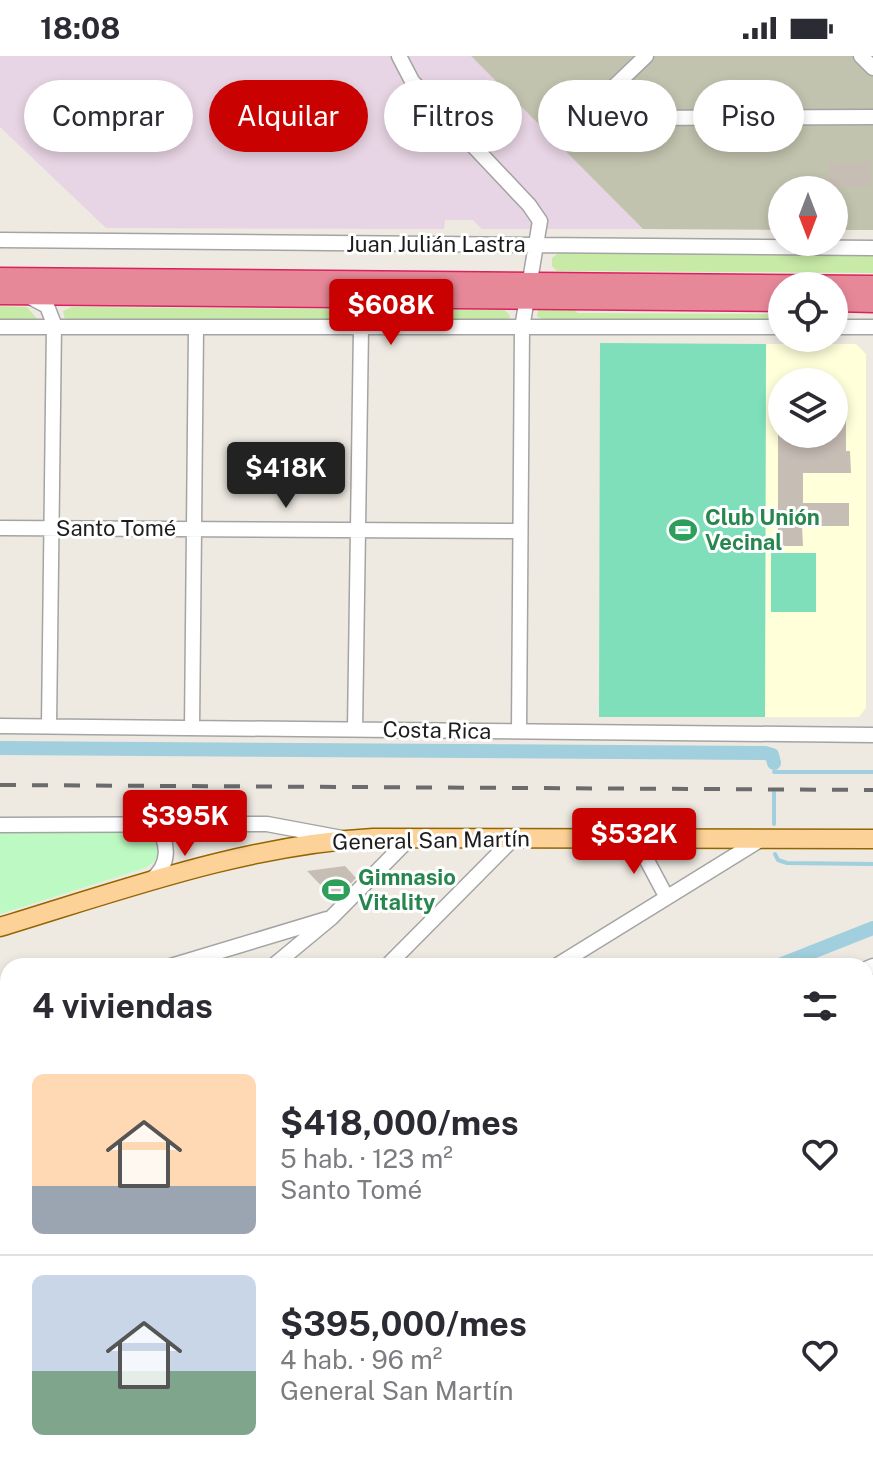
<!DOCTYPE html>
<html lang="es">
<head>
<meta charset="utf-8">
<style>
	:root { --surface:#fff; --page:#f2f2f3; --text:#2b2b33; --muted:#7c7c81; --line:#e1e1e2; --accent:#c90100 }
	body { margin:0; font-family:"Public Sans",sans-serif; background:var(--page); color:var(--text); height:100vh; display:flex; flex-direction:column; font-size:30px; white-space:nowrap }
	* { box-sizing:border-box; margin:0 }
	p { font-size:26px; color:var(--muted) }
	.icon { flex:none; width:44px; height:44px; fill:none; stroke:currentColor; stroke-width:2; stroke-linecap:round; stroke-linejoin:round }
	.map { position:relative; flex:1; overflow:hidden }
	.panel { position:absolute; left:0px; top:902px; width:874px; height:512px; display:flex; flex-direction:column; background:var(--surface); border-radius:24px 24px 0 0; box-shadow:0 4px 12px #0003 }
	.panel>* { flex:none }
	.banner { position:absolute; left:24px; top:24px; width:826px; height:72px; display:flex; gap:16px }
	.needle { width:52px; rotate:180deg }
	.tools { position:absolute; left:768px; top:120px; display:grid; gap:16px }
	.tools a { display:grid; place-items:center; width:80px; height:80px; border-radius:50%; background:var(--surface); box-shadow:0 4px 12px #0003; font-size:40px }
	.price { position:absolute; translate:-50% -68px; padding:0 18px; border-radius:8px; background:var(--accent); color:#fff; font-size:26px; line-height:52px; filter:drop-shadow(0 2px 4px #0008) }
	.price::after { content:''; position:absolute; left:50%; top:48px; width:24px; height:18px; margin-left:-12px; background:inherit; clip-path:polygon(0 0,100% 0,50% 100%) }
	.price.selected { background:#222; color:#fff }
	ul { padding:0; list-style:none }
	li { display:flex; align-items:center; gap:24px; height:200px; padding:0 32px }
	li+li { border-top:2px solid var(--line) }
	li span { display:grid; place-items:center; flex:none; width:224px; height:160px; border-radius:12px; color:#555 }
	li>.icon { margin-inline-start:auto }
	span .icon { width:96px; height:96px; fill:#fffc; stroke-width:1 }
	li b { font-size:34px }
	h2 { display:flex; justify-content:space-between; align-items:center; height:96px; padding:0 32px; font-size:34px }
	.pill { padding:0 28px; border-radius:36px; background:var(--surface); box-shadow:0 4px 12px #0003; font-size:28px; line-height:72px }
	.pill.selected { background:var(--accent); color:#fff }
	.status { display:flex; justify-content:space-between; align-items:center; height:56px; padding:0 40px; background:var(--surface); direction:ltr }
	.status svg { height:22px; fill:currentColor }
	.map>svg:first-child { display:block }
	.industrial { fill:#e7d4e4 }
	.education { fill:#ffffda; fill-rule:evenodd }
	.airport { fill:#dcdad4 }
	.construction { fill:#c2c3ae }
	.grass { fill:#c7eaa7 }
	.park { fill:#bdfac3 }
	.pitch { fill:#7edfba }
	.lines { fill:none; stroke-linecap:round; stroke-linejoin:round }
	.stream { stroke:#a1cfdd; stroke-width:4 }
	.canal { stroke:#a1cfdd; stroke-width:14 }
	.taxiway { stroke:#acaaa6; stroke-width:34 }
	.building { fill:#c6bdb5 }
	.minor-casing { stroke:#a4a4a4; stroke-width:17 }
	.major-casing { stroke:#956500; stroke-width:21 }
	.highway-casing { stroke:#da225f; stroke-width:23 }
	.minor { stroke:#fff; stroke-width:14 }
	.major { stroke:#fdd298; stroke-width:18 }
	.highway { stroke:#e78899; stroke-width:20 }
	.rail { stroke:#6b6b6b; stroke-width:4; stroke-dasharray:16 16; stroke-linecap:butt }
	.labels { text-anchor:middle; stroke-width:6; stroke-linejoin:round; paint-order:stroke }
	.street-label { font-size:22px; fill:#1d1d1d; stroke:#fff }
	.leisure-label { font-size:22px; font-weight:bold; fill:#27864d; stroke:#fff; text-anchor:start }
</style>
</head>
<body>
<div class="status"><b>18:08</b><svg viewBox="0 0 49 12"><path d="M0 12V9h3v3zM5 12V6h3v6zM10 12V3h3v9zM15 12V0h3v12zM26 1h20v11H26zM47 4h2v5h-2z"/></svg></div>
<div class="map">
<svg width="873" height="1414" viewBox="0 0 873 1414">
	<rect width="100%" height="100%" fill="#eeeae2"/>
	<path class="industrial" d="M0,0H471L643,173H482L473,164H445L444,173L106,172L0,71Z"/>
	<path class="education" d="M766,288H856L866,298V652L859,661H765ZM782,326H834V378H782Z"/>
	<path class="airport" d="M866,1205L873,1217V1414H422L432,1406H866Z"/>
	<path class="construction" d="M471,0H873V174H834V134H782V174L643,173Z"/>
	<path class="grass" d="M558,197L873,199V217L557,215L552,210V202Z
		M0,250L27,251L38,264L0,266Z
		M571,250L578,257L782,258V266L545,265L537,260L539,251Z
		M72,251L505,254L510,260L509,264H65L63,255Z
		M0,1179L8,1187V1242L0,1234Z"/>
	<path class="park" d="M0,774L140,775L155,782C163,797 156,808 142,813L0,858Z
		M873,1045V1217L866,1205V1050Z"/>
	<path class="pitch" d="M600,287L766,288L765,661H599Z
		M771,497H816V556H771Z"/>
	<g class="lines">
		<path class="stream" d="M774,716H873
			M774,737V768
			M775,798L778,804L787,807L873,808"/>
		<path class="canal" d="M0,692L765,697L772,699L774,707
			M777,910L873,872
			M0,1191L8,1199
			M0,1222L8,1230
			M207,1406L215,1414"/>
		<path class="taxiway" d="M821,1406L827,1414"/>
	</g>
	<path class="building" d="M871,106L872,131H828V107Z
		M834,343H846V395H850L851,417H803V447H849V470H802L803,490H778V378H834Z
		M345,810L356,822L335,844L307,815Z"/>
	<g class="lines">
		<g class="minor-casing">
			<path id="minor" d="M399,0L412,25L529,149L540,165L522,272L519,675
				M646,0L597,47L605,62L873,61
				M861,0L873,12
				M0,184L873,192
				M30,241L47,250L54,268L49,670
				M0,271H782
				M834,271H873
				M0,472L520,475
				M0,670L873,679
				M192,672L196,272
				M355,673L361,272
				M0,769L267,768L342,782
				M635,782L666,840
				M151,824C170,809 170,787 155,768
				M171,910L327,863
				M273,910L331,862L410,782
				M387,910L514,782
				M556,910L760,784
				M866,913L873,910
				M866,964L873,958
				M0,973L8,969
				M0,1098L8,1094
				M0,1149L8,1158
				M0,1169L8,1177
				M866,1218L873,1244
				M866,1299L873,1261
				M0,1404L8,1401
				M401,1406L403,1412
				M289,1412L311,1406"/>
		</g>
		<g class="major-casing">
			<path id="major" d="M0,871C122,834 245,789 373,782L873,783
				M0,1243L8,1251
				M175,1406L183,1414"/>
		</g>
		<g class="highway-casing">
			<path id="highway" d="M0,222L873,230
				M0,238L782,245
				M834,245L873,246"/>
		</g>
		<use href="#minor" class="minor"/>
		<use href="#major" class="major"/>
		<use href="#highway" class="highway"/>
		<path class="rail" d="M0,729L873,734"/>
	</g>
	<defs>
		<g id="stadium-bare" transform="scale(2.16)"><path d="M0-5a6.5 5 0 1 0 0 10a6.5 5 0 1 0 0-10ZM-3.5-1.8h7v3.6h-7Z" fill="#2e9e5b" stroke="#fff" stroke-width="2.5" paint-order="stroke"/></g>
	</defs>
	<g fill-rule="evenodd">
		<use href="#stadium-bare" x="683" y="474"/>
		<use href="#stadium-bare" x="336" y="834"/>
	</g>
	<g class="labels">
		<g class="street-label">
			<text x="436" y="196">Juan Julián Lastra</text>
			<text x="116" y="480">Santo Tomé</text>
			<text transform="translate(437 674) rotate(1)" y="8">Costa Rica</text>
			<text transform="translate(431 784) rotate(-1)" y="8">General San Martín</text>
		</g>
		<g class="leisure-label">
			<text x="705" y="469">Club Unión<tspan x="705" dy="25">Vecinal</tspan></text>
			<text x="358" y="829">Gimnasio<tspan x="358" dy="25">Vitality</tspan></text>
		</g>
	</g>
</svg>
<div class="tools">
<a><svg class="needle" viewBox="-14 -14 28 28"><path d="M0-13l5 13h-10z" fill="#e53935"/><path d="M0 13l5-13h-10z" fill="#7c7c81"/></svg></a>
<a><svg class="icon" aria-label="locate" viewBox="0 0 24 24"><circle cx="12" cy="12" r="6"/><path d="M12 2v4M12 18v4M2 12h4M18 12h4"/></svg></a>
<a><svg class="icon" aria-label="layers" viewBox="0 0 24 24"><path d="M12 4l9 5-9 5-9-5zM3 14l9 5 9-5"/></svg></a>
</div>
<b class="price" style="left:391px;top:291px">$608K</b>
<b class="price selected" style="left:286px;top:454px">$418K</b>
<b class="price" style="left:185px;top:802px">$395K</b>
<b class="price" style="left:634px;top:820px">$532K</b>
<div class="banner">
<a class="pill">Comprar</a>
<a class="pill selected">Alquilar</a>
<a class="pill">Filtros</a>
<a class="pill">Nuevo</a>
<a class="pill">Piso</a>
</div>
<section class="panel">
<h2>4 viviendas<svg class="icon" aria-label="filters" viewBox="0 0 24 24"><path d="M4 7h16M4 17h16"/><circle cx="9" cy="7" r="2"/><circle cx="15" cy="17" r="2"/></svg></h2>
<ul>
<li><span style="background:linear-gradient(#ffd9b3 70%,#9aa5b1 0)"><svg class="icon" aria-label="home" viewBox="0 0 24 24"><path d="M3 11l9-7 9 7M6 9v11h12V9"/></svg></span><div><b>$418,000/mes</b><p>5 hab. · 123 m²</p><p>Santo Tomé</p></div><svg class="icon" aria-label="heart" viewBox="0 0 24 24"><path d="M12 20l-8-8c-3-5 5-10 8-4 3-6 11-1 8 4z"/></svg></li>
<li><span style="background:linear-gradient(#c9d6e8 60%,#7fa58c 0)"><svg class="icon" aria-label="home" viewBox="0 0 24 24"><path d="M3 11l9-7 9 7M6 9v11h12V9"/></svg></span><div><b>$395,000/mes</b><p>4 hab. · 96 m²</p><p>General San Martín</p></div><svg class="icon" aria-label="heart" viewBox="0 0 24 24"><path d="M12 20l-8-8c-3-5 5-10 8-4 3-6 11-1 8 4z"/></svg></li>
</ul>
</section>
</div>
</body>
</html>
